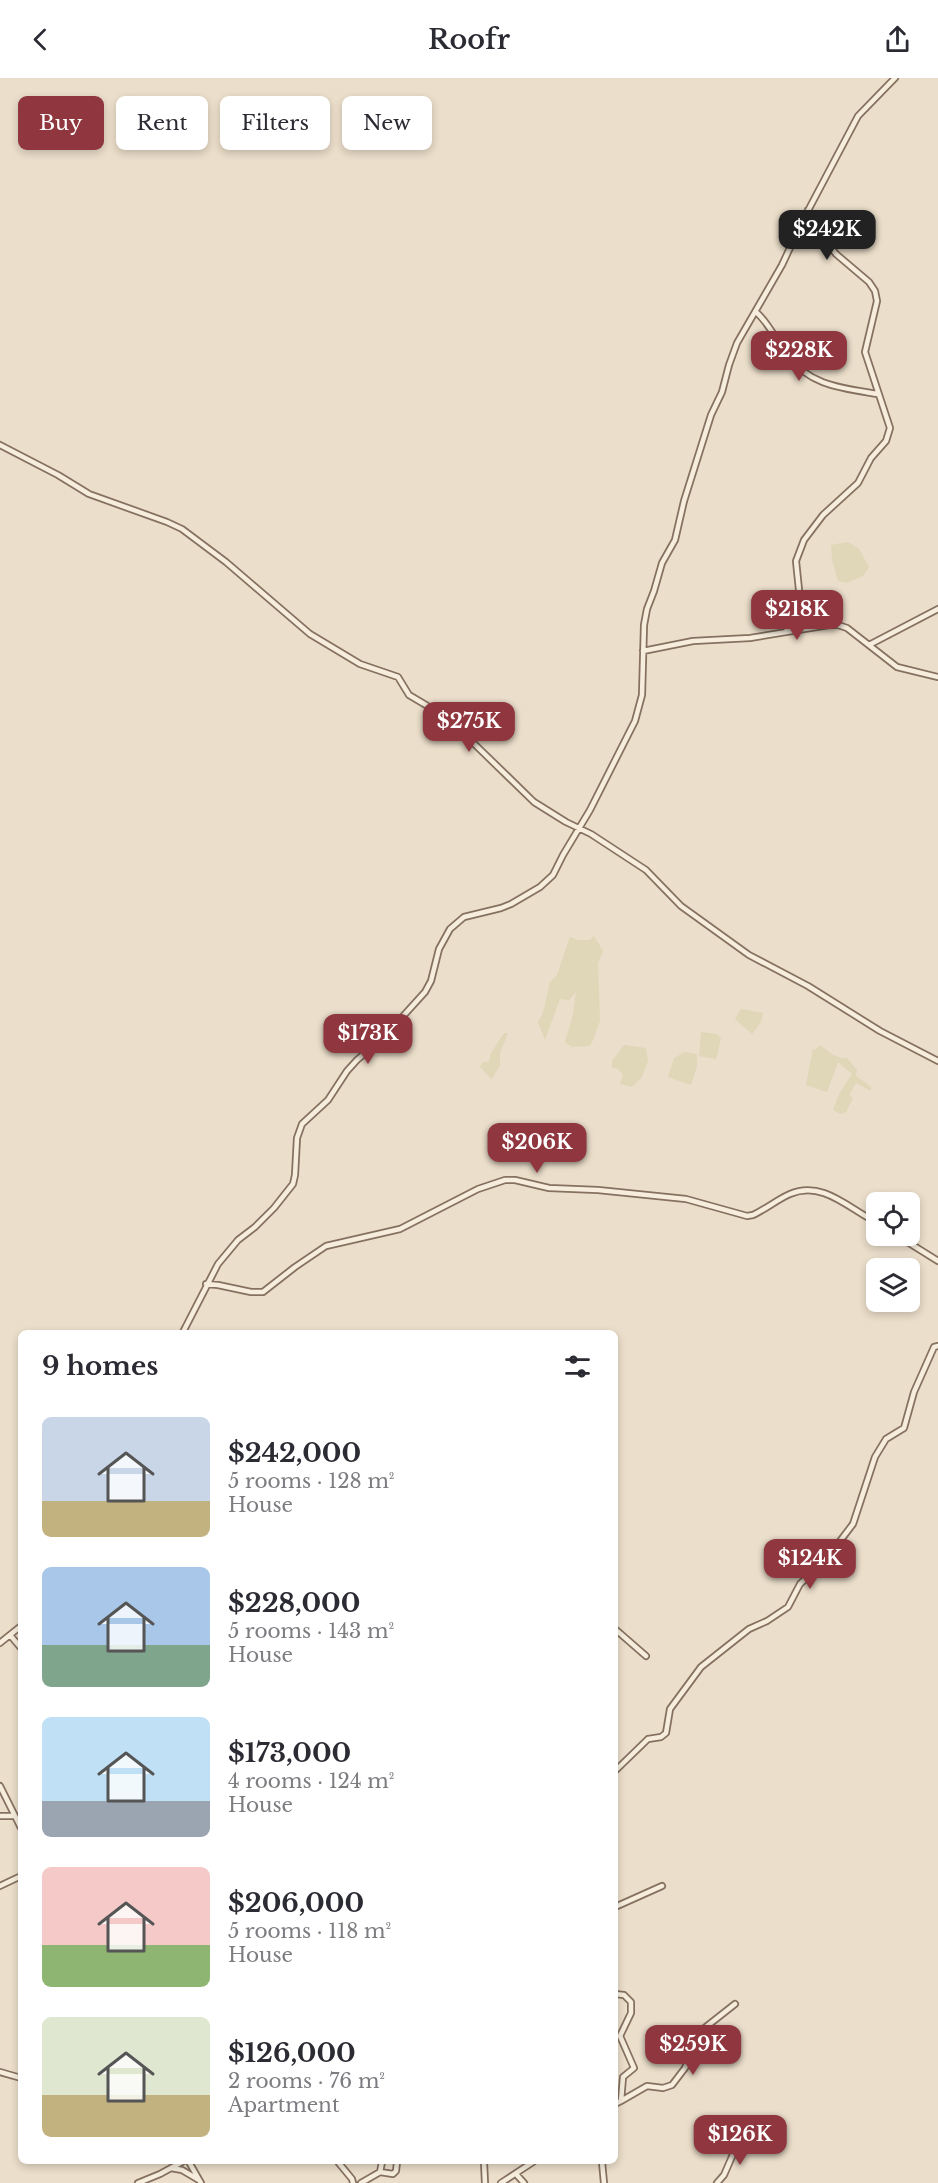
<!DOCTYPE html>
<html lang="en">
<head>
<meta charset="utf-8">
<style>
	:root { --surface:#fff; --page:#f2f2f3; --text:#2b2b33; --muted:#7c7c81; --accent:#90363e }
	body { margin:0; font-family:"Libre Baskerville",serif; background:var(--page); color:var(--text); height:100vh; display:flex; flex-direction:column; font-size:22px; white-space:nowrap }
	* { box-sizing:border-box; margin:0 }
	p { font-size:20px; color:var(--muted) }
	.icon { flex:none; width:33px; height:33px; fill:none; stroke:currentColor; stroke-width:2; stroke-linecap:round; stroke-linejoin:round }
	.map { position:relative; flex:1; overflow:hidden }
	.side { position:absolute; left:18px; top:1252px; width:600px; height:834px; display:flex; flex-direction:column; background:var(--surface); border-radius:9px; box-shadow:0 3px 9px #0003 }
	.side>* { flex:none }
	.banner { position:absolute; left:18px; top:18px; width:600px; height:54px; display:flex; gap:12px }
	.buttons { position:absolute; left:866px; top:1114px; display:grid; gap:12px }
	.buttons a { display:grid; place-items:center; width:54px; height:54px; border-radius:9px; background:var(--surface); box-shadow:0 3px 9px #0003; font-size:30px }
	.price { position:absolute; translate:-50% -51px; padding:0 14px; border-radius:12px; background:var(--accent); color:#fff; font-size:20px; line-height:39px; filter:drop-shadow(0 2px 3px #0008) }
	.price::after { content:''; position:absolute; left:50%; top:36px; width:18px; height:14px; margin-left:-9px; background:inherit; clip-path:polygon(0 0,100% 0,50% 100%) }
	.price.current { background:#222; color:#fff }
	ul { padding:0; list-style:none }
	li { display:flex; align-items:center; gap:18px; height:150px; padding:0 24px }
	li span { display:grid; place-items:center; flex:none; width:168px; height:120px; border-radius:9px; color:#555 }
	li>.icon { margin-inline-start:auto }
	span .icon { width:72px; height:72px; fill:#fffc; stroke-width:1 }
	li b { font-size:26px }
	h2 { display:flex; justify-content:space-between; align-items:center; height:72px; padding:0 24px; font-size:26px }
	.tag { padding:0 21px; border-radius:9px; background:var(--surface); box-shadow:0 3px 9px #0003; font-size:21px; line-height:54px }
	.tag.current { background:var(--accent); color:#fff }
	header { display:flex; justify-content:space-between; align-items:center; height:78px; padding:0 24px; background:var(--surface); font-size:27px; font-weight:600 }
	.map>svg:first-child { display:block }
	.farmland { fill:#e0d6b8 }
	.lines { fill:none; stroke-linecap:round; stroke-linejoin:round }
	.minor-casing { stroke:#867160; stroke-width:8 }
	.minor { stroke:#f6eddd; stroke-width:4.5 }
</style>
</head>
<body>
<header><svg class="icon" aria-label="back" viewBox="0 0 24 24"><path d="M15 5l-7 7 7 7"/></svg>Roofr<svg class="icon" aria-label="share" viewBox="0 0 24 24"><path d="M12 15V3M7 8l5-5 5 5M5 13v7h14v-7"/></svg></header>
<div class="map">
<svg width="938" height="2105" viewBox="0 0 938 2105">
	<rect width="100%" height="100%" fill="#ebdeca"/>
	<path class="farmland" d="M848,464L859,471L869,489L863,498L846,505L838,503L832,481L831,467Z
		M594,858L603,873L598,885L600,943L593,962L590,968L572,969L565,964L573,936L576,914L569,922L560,921L545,962L538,944L543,935L550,904L557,897L570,859L578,862H590Z
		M741,931L763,935L761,944L752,956L735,941Z
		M701,954L717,956L721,960L716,981L699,978Z
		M504,955H508L500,975V987L492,1001L480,989L483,984H489L491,975Z
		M624,967L646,970L648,983L642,999L632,1009L620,1006L623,997L618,991L612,989V983Z
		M820,967L833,977L842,980H847L857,992L856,998L871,1009V1013L856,1005L849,1017L853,1020L846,1034L841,1036L833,1032L839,1016L852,996L838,984L827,1014L806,1007L813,971L815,972Z
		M685,974L697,976V988L691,1007L668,999L674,980Z"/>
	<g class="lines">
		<g class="minor-casing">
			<path id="minor" d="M756,234C770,246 775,261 786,276C810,308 841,310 878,316
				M0,367L58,397L89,416L167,444L182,451L226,484L310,556L360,586L398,599L409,617L436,633L460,652L534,724L566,744L591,756L646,792L681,828L749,877L808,908L880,953L938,983
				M785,554L799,540L801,531L796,483L804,462L823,437L858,405L871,380L886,363L890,350L865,274L877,223L875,213L869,204L836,176L813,146L808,132
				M869,567L938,531
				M643,573L693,563L750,560L829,547H838L847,550L897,589L938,599
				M898,1158L938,1183
				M206,1206L218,1207L251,1214H263L295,1189L326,1168L400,1151L478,1111L505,1102H515L549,1110L598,1112L686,1121L747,1138L753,1137C766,1131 778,1121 790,1116C823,1102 849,1131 876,1144
				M182,1256L218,1186L238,1162L255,1149L274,1130L293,1106L295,1097L297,1060L302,1046L328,1022L347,993L357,982L386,957L425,914L431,903L439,871L450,851L464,839L501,830L511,826L540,809L553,797L563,777L590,732L635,643L642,617L644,547L647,531L654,513L662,485L675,462L684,423L711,337L722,314L729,287L737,265L782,187L802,144L858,38L895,0
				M615,1551L646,1578
				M10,1557L21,1570
				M0,1565L21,1548
				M615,1693L648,1661L661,1659L666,1655L670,1631L701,1589L749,1551L767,1543L788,1529L800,1506L815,1492L828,1485L837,1467L853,1446L875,1379L886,1361L904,1350L914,1314L934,1269L938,1268
				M0,1708L21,1750
				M0,1738H15
				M0,1808L21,1798
				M615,1829L662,1808
				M615,1916L624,1917L631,1924V1935L620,1958L634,1990L623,1999L621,2023L615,2026
				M0,1994L21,2000
				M621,2023L647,2008L663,2010L672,2007L685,1990L702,1952L735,1926
				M189,2084L201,2105
				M338,2084L352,2101L353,2105
				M484,2084L485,2105
				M602,2084L604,2105
				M171,2090L182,2092L199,2102
				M380,2094L382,2084
				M516,2096L524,2105
				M138,2105L160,2096L182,2084
				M361,2105L380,2094L393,2096L396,2093L397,2084
				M501,2105L533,2084
				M717,2105L724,2097L734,2074L747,2055"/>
		</g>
		<use href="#minor" class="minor"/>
	</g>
</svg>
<div class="buttons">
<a><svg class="icon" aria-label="locate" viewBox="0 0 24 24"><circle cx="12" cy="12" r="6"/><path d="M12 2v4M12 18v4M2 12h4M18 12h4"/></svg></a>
<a><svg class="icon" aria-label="layers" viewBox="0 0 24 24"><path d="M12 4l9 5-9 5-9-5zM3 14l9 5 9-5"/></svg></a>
</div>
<b class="price current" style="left:827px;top:183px">$242K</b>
<b class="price" style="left:799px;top:304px">$228K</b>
<b class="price" style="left:797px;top:563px">$218K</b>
<b class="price" style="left:469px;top:675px">$275K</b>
<b class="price" style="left:368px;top:987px">$173K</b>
<b class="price" style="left:537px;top:1096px">$206K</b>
<b class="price" style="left:810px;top:1512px">$124K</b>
<b class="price" style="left:693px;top:1998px">$259K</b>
<b class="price" style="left:740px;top:2088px">$126K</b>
<div class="banner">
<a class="tag current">Buy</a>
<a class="tag">Rent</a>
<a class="tag">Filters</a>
<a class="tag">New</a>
</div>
<section class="side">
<h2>9 homes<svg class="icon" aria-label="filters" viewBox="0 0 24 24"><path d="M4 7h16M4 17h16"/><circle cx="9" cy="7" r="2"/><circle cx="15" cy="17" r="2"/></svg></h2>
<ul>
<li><span style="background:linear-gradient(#c9d6e8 70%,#c2b280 0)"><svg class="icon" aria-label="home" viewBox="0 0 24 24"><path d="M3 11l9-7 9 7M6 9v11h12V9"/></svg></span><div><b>$242,000</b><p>5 rooms · 128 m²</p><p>House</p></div></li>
<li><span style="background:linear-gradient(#a9c7e8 65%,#7fa58c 0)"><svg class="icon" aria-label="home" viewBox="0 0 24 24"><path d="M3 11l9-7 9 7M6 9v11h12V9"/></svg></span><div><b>$228,000</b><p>5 rooms · 143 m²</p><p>House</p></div></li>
<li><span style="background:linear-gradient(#bfe0f5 70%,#9aa5b1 0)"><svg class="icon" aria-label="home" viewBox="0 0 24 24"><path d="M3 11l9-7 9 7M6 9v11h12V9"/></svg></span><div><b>$173,000</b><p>4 rooms · 124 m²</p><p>House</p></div></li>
<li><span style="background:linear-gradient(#f6c9c9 65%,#8fb573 0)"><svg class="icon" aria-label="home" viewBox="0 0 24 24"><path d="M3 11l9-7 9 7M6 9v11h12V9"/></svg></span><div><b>$206,000</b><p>5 rooms · 118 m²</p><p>House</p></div></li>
<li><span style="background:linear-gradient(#dfe7d0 65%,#c2b280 0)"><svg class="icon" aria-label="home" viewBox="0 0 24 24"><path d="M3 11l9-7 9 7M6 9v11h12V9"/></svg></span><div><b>$126,000</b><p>2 rooms · 76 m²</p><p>Apartment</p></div></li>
</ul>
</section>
</div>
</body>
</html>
